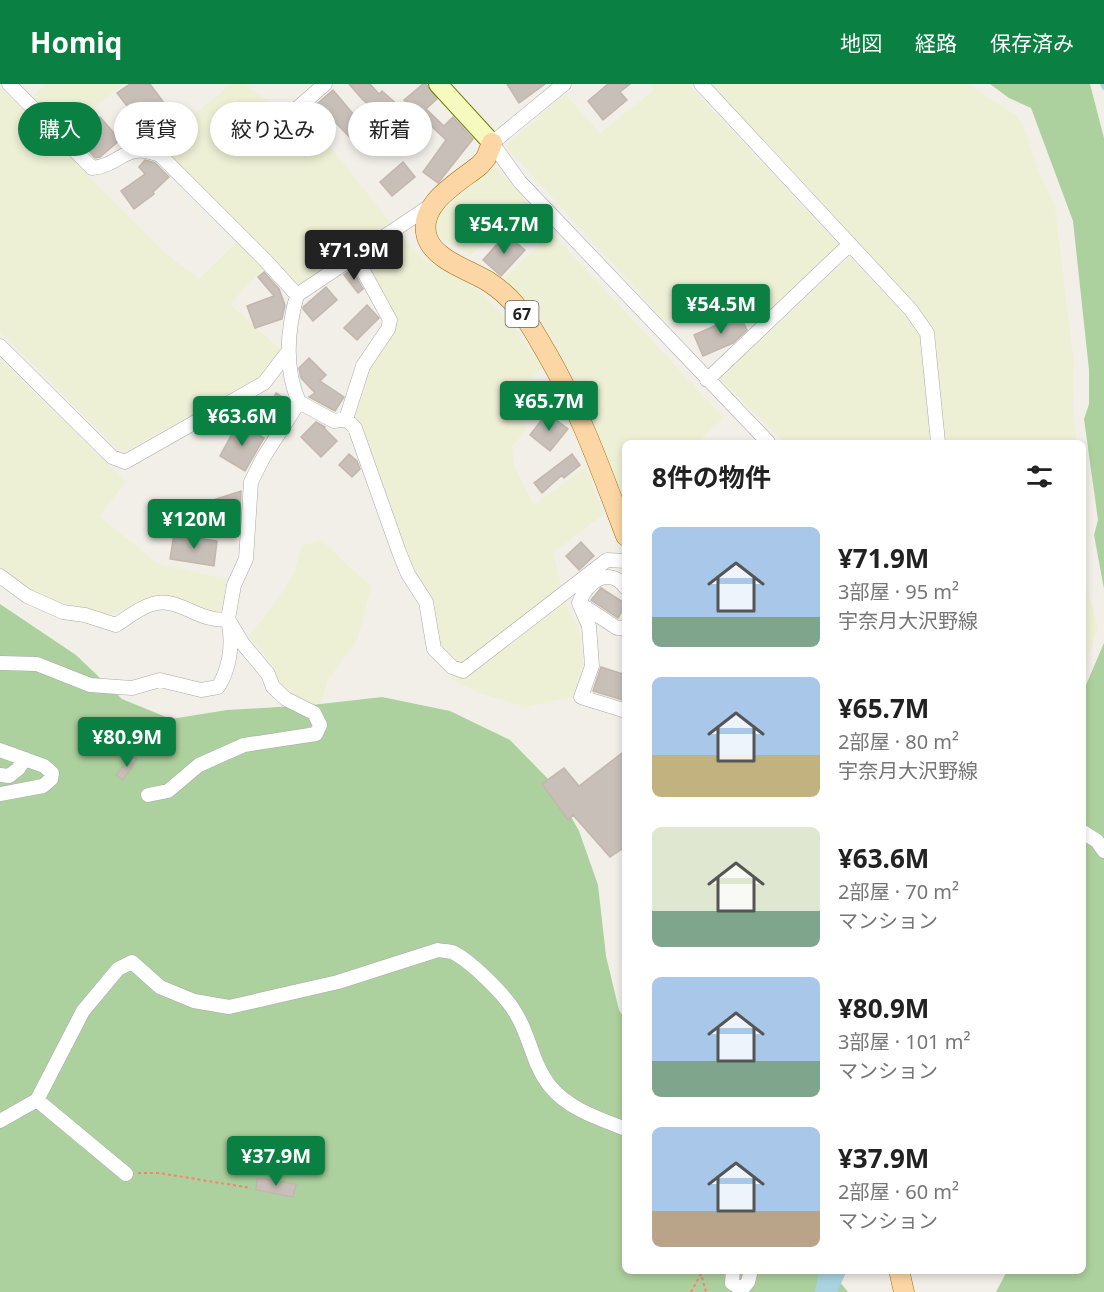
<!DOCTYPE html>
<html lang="ja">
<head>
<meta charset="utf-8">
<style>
	:root { --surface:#fff; --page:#f6f6f6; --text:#222; --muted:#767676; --accent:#0b8043 }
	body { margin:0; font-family:"Noto Sans","Noto Sans JP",sans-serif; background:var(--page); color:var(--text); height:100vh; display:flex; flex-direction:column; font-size:22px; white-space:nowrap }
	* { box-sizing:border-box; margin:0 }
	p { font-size:20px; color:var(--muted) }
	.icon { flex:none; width:33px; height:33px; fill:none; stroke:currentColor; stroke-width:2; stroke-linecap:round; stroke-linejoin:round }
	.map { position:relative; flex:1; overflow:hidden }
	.details { position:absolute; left:622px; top:356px; width:464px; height:834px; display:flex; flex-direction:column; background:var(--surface); border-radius:9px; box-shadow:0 3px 9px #0003 }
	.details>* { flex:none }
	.banner { position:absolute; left:18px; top:18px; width:514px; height:54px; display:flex; gap:12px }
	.price { position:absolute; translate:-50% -51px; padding:0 14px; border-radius:6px; background:var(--accent); color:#fff; font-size:20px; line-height:39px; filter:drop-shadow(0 2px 3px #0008) }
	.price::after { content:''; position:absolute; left:50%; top:36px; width:18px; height:14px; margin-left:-9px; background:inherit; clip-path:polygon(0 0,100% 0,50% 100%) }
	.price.on { background:#222; color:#fff }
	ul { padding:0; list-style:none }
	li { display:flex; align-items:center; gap:18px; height:150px; padding:0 30px }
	li span { display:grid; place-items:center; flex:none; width:168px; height:120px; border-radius:9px; color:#555 }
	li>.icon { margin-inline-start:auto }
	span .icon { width:72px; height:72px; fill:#fffc; stroke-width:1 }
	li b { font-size:26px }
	h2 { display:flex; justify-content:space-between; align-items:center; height:72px; padding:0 30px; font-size:26px }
	.tag { padding:0 21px; border-radius:27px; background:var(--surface); box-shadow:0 3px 9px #0003; font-size:21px; line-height:54px }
	.tag.on { background:var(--accent); color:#fff }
	header { display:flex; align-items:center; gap:36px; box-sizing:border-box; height:84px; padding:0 30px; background:var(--accent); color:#fff }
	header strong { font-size:28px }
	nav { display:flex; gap:33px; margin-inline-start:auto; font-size:21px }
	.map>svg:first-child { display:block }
	.farmland { fill:#eef0d5 }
	.forest { fill:#add19e }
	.water { fill:#aad3df }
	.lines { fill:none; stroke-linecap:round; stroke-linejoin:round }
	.stream { stroke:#aad3df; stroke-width:4 }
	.building { fill:#c7bfb8; stroke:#c4b6ab; stroke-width:1.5 }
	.minor-casing { stroke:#a9a9a9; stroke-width:15 }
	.secondary-casing { stroke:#707d05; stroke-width:20 }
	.primary-casing { stroke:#a06b00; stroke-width:21 }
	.path { stroke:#fa8072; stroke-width:2; stroke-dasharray:3 3; stroke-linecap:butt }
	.minor { stroke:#fff; stroke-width:14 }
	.secondary { stroke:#f7fabf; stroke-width:18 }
	.primary { stroke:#fcd6a4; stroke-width:20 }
	.labels { text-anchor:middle; stroke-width:5; stroke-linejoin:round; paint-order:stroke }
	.shield { fill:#fff; stroke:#646464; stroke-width:1.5 }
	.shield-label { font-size:16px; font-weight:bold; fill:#222 }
</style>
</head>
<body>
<header>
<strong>Homiq</strong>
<nav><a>地図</a><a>経路</a><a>保存済み</a></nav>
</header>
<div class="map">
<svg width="1104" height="1208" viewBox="0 0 1104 1208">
	<rect width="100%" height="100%" fill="#f2efe9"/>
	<path class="farmland" d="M45,0H124L65,48L32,13Z
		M231,0H245L330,63L390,138L298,203L158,60Z
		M650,0H688L842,164L762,236L723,199L666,238L505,62L565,10L600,49L654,6Z
		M710,0H968L1017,32L1024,44L1038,86L1055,123L1074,278L1073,328L1077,358H942L932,245L915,220L856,160Z
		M0,3L163,167L199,195L238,157L265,183L230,220L282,267L260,296L122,369L0,248Z
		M494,82L530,121L471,171L444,157L436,147L437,131Z
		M399,149L424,176L459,193L483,210L516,245L542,284L511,313L527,345L512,362L514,382L534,421L586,383L604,430L553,469L567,525L579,543L583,579L573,613L526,623L479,609L453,596L440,563L432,518L409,477L370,364L352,333L369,283L391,251L362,173Z
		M552,149L724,334L699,356V358H626L625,421L594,337L565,278L540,234L504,194Z
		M850,173L921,248L930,358H784L719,294Z
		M0,274L126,398L99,432L159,480L227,495L221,533L193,521L157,512L111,531L68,523L30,507L0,486Z
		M321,456L371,503L358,555L328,596L319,627L283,605L271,580L249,552L281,510L294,489L302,462Z
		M1083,490L1098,543L1083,590Z"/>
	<path class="forest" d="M990,0H1090L1104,54V505L1094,451L1098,436L1084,335L1089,320V286L1073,137L1031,24L1009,14Z
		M0,520L76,571L122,615L171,635L227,626L312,621L382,613L450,627L510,656L553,700L579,747L598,801L606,872L619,926L625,935L626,1186L831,1187L848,1208H0Z
		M1104,559V1208H996L1007,1187L1083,1186V608Z"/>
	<path class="water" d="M819,1187V1186L847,1187L837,1208H815Z"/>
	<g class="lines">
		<path class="stream" d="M1102,0L1104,4"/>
	</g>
	<path class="building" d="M130,0H150L170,27L146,47L117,9Z
		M349,0H370L379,10L382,7L400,23L388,36L363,16Z
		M423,0H426L437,15L426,25L444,42L453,33L473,55L438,99L423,88L446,56L404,16Z
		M507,0H545L519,19Z
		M608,0H630L620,8L627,16L603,36L588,17Z
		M333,6L359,37L377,56L364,68L334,37L321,48L304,31Z
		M100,33L120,56L100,73L95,74L76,52Z
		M145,76L155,79L169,93L153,108L154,110L134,125L121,107L145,90L139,83Z
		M403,78L415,93L392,112L380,98Z
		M506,150L525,166L501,192L483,176Z
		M352,185L363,205L358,209L344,191Z
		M264,188L279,205L285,221L282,235L255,244L247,222L274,212L258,193Z
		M326,203L337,216L313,237L303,225V223Z
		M367,221L379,234L357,256L344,244Z
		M740,231L747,246L733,259L703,272L694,251Z
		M309,274L326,291L320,297L344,313L335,327L309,313L315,309L301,294L299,284Z
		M276,309L289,317L274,340L261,332L267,321L269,323Z
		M547,329L568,345L550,367L530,351Z
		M316,338L325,343L324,344L337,357L321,373L301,353Z
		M238,339L264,354L245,387L220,372Z
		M349,370L357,377L360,385L352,393L339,381Z
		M572,370L580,381L564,394L562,391L542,409L534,399Z
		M241,407L240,429L216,436L210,417Z
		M174,450L217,457L214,482L170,475Z
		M581,458L594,472L579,486L566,472Z
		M601,504L626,520L618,534L591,516Z
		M601,583L626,591V617L593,607Z
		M626,666V762L610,773L573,731L568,736L542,700L564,684L579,702Z
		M132,671L137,675L123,696L116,691Z
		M257,1094L296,1100L293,1113L256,1106Z"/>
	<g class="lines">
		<g class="minor-casing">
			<path id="minor" d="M9,0L92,84C123,81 123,57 160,71L265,176L297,211
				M564,0L492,59L520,98L768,358
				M701,0L911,226L927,249L938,358
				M293,28L325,0
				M0,262L112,373L125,378L264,299L287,269
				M707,296L850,160
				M299,318L334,337L346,335L363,282L388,245L390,236L355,172
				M346,335L355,344L399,468L408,490L426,518L434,565L452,583L463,587L607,476L626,477
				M0,492L27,512L63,528L85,531L116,541C127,534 140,523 153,520C178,512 201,540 228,535L234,501L246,475L251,398L263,374L299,318C284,284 287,247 297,211L430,122
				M626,504C609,481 587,498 579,519L589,542L592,582L581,613L626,627
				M579,519L617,544H626
				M0,579L37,580L90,601L132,604L160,596L201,606L218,603C229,586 233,562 229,541
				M0,666L44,682L52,689L51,695L43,702L0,710
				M0,691L9,692L18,685L25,675
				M148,711L168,707L199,681L244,661L316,650L320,641L314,629L286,615L273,603L268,590L243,560L228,535
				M1083,748L1097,757L1104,767
				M37,1016L126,1090
				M0,1037L37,1016L83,927L118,885L132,878L160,903L194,917L229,923L338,898L438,866C442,867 448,867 452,868C470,876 505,911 515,928C530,951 532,980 550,1002C568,1025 600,1035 626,1045
				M733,1186L732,1199L742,1205L748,1198L751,1186"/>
		</g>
		<g class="secondary-casing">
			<path id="secondary" d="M438,0L492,59"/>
		</g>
		<g class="primary-casing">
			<path id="primary" d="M492,59L486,74L480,81C458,99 417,120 427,153C434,176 470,186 489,198C498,204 509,213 516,222C528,235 537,253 546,268C580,326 602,389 626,452
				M899,1186L904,1208"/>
		</g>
		<path class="path" d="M138,1089H159L251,1104
			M691,1208L701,1190L706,1208"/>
		<use href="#minor" class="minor"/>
		<use href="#secondary" class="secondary"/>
		<use href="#primary" class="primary"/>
	</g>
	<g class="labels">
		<rect class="shield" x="505.5" y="217" width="33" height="26" rx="4.5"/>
		<g class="shield-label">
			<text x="522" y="236">67</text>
		</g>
	</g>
</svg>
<b class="price" style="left:504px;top:171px">¥54.7M</b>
<b class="price on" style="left:354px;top:197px">¥71.9M</b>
<b class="price" style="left:721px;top:251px">¥54.5M</b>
<b class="price" style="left:549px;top:348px">¥65.7M</b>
<b class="price" style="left:242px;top:363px">¥63.6M</b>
<b class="price" style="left:194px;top:466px">¥120M</b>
<b class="price" style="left:127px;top:684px">¥80.9M</b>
<b class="price" style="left:276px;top:1103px">¥37.9M</b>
<div class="banner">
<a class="tag on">購入</a>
<a class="tag">賃貸</a>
<a class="tag">絞り込み</a>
<a class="tag">新着</a>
</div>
<section class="details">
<h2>8件の物件<svg class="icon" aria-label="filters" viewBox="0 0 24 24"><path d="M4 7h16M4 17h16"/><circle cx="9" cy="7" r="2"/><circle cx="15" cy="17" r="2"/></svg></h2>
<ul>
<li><span style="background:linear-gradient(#a9c7e8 75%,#7fa58c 0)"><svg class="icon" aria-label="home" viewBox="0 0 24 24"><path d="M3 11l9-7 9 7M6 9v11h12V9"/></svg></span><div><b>¥71.9M</b><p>3部屋 · 95 m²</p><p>宇奈月大沢野線</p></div></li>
<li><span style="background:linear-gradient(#a9c7e8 65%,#c2b280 0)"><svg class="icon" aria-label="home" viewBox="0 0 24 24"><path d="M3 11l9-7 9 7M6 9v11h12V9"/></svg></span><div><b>¥65.7M</b><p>2部屋 · 80 m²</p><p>宇奈月大沢野線</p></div></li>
<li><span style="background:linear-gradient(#dfe7d0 70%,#7fa58c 0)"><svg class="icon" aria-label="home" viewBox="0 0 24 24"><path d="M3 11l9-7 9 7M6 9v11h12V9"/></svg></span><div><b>¥63.6M</b><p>2部屋 · 70 m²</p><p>マンション</p></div></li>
<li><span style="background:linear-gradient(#a9c7e8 70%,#7fa58c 0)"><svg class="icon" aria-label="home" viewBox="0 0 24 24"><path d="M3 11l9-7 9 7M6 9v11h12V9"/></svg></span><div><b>¥80.9M</b><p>3部屋 · 101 m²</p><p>マンション</p></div></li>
<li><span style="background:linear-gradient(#a9c7e8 70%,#b9a48a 0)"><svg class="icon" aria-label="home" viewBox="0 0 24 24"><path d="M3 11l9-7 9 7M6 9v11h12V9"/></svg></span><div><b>¥37.9M</b><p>2部屋 · 60 m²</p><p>マンション</p></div></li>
</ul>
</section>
</div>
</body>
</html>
